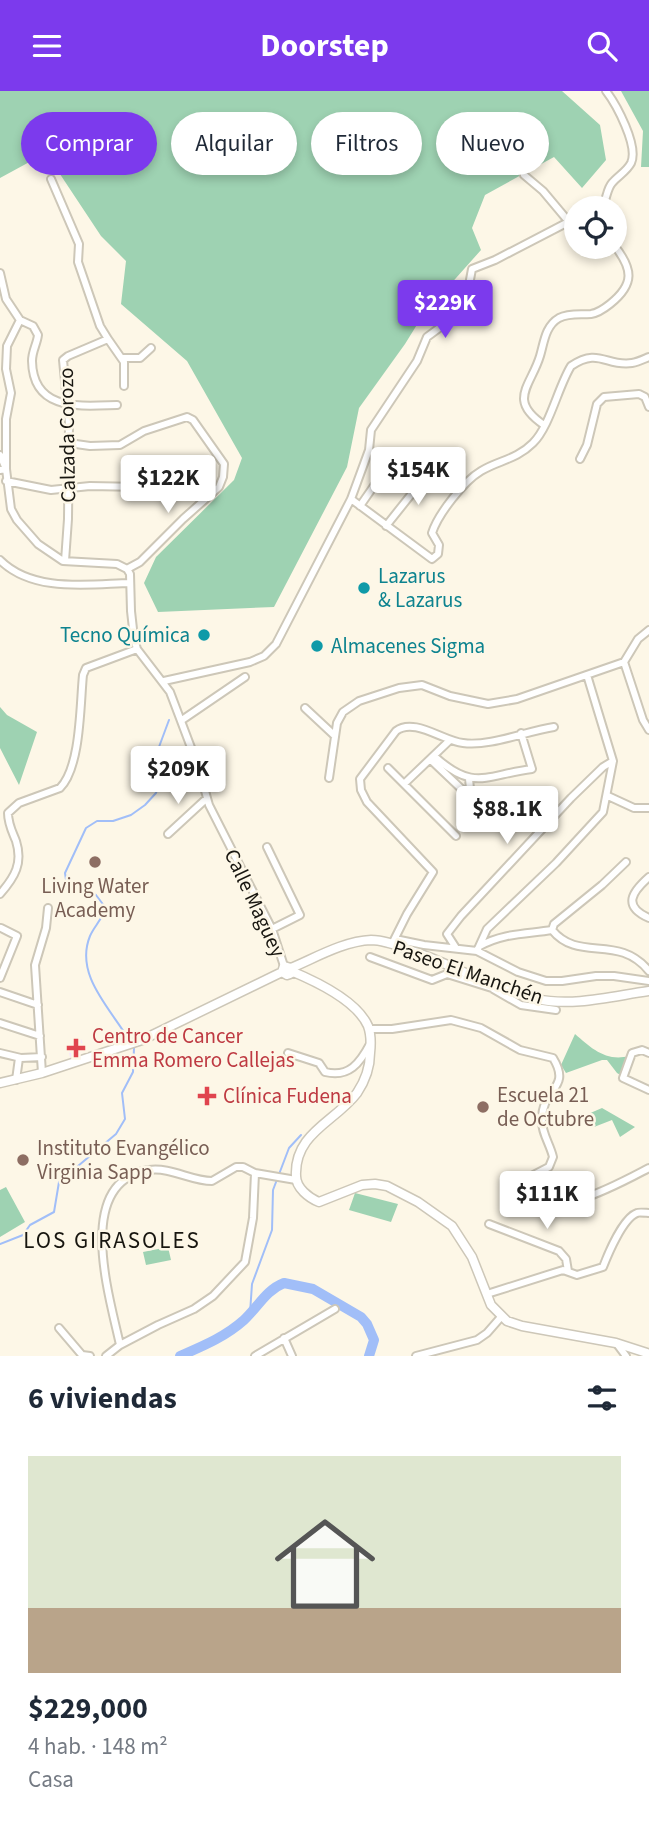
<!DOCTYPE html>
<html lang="es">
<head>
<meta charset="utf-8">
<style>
	:root { --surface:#fff; --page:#f2f2f3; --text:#1f2937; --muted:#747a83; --line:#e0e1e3; --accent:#7c3aed }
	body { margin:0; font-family:"Source Sans 3",sans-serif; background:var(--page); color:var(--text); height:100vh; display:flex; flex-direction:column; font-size:26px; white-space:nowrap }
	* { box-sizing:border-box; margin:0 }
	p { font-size:23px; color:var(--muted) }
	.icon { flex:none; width:38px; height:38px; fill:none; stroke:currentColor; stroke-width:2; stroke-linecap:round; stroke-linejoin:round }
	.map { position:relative; height:1265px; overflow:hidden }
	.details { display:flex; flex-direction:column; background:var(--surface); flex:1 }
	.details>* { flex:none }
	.guide { position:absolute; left:21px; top:21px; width:607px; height:63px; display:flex; gap:14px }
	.controls { position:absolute; left:564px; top:105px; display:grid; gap:14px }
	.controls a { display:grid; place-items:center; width:63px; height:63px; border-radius:50%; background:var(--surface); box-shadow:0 4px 10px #0003; font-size:35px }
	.price { position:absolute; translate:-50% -60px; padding:0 16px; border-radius:7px; background:#fff; color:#222; font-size:23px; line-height:46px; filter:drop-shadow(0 2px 4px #0008) }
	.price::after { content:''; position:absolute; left:50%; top:42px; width:21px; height:16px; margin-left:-10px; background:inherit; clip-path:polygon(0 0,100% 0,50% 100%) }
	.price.on { background:var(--accent); color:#fff }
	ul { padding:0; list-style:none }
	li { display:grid; align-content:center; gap:14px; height:371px; padding:0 28px }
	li+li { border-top:2px solid var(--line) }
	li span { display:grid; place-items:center; height:217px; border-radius:0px; color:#555 }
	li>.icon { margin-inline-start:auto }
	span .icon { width:126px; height:126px; fill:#fffc; stroke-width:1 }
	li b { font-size:30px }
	h2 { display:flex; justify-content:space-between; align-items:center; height:84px; padding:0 28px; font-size:30px }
	.chip { padding:0 24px; border-radius:32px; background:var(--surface); box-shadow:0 4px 10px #0003; font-size:24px; line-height:63px }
	.chip.on { background:var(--accent); color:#fff }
	header { display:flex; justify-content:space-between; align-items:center; height:91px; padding:0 28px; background:var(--accent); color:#fff; font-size:32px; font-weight:700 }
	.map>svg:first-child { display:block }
	.medical { fill:#f6e8fb }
	.green { fill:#9ed2b2 }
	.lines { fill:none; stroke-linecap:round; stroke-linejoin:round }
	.stream { stroke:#a1bef8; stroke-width:2 }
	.river { stroke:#a1bef8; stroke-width:10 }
	.minor-casing { stroke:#cdc7b8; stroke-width:10 }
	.tertiary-casing { stroke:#cdc7b8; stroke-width:11 }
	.minor { stroke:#fff; stroke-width:6 }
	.tertiary { stroke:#fff; stroke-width:8 }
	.culture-dot { fill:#0f9aa8; stroke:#fdf7e7; stroke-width:2.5 }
	.education-dot { fill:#8d6e63; stroke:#fdf7e7; stroke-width:2.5 }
	.health-dot { fill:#e0444e; stroke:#fdf7e7; stroke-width:2.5 }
	.labels { text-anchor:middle; stroke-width:5; stroke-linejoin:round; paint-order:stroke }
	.street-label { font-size:21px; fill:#181610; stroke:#fdf7e7 }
	.culture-label { font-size:21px; fill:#0d838f; stroke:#fdf7e7; text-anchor:start }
	.education-label { font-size:21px; fill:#785e54; stroke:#fdf7e7; text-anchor:start }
	.health-label { font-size:21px; fill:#be3a42; stroke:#fdf7e7; text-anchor:start }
	.neighbourhood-label { font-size:23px; letter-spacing:2px; fill:#181610; stroke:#fdf7e7 }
</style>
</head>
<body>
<header><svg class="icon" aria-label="menu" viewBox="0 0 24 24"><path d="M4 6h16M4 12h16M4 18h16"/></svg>Doorstep<svg class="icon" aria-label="search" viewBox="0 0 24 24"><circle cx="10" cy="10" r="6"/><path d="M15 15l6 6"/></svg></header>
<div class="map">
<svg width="649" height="1265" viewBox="0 0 649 1265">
	<rect width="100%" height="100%" fill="#fdf7e7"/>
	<path class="medical" d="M81,948L86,960L70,966L67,954Z"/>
	<path class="green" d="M0,0H562L600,34L606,69L582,97L554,66L485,104L472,137L481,159L423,224L405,253L359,317L347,376L274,516L158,521L144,492L156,466L234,389L242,367L187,270L121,213L126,170L101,145L46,62L0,87Z
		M621,0H649V76H641L643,40Z
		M0,616L7,624L37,641L19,694L0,657Z
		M575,943C591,957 606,971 629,965L622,985L617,982L607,969H602L566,982L561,974Z
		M602,1017L635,1036L620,1046L612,1029L594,1036L588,1023Z
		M6,1096L25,1131L0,1146V1099Z
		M355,1102L398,1113L391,1131L349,1119Z
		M168,1156L171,1169L146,1174L143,1161Z"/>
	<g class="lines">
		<path class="stream" d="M129,949C111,918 74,884 90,845C95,834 103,828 105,816L96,804L66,789L65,782L86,737L97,730H113L131,724L145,714L156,702L161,688L156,664L169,629
			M0,1153L23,1144L30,1134L54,1121L59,1091L116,1043L125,1028L122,1002L133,981L134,957
			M250,1222L252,1193L272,1139L273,1099L289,1057L301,1044"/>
		<path class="river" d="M180,1265C203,1255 225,1246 244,1229C258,1216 266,1199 284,1192L313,1198L361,1226L367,1233L374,1249L369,1265"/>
		<g class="minor-casing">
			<path id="minor" d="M524,84L543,100L569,131
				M51,88L79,153L78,171L100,235L108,248L68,265L63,269L69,332L68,428L65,470
				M601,117C607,110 606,99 612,92C618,85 627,80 631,72C639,55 616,13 606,0
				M0,182L6,208L20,229
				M20,229L7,255L6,278L11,302L6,328V378L11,418L17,429L38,453L63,470L117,473L127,478
				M20,229L33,235L38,244C37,253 32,260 32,270C33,321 81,315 117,314
				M108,248L124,271V295
				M122,267H140L151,257
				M544,334C507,309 531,295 540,265C544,252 545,235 559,227C569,222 580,224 591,223C598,222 605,217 610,213C635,193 633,178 614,154
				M69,352L90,355L120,354L144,340L187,326L193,329L224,373L223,386L219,396L183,428L140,471L127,478
				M0,364L6,378L0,379
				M580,368L587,354L597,313L604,306L639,303L645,306L649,316
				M6,390L51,399L90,395L141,396L147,395L157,385
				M351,408L432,468L438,463L439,454L432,442C438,423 464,390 481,380C499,369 516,369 533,352C550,335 558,296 571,275C599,256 606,276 632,272C638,271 644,268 649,266
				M360,415L396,363
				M386,435L429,381
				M0,469C33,502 89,493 130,492
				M127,478L130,483L131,520L134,547L137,558L170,601L198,675L209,714L272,838L284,875
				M624,571L643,629L649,639
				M164,590L250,571L264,565L276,553L351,408L369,359L371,339L417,270L427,246L454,226L466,210L472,178L495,169L576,127
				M305,617L335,645
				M182,629L245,586
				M434,665C474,701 485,684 532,678L521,642
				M431,669L471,707L469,688
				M388,677L456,745
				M329,687L337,632L343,621L359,610L399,597L422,594L450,605L488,613L517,608L624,571L638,548L649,539
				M405,692L450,649
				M608,705L634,717H649
				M168,743L206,708
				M267,756L300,824L272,838
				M649,786C632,801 622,815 649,827
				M0,803C15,786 23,772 16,750C12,740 8,733 8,722L19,712L60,697C81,676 80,613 83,584L86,577L137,558
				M552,839L554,833L602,794L626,771
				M395,848L424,854L477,860L518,881L546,890H562L596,885H614L649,890
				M392,853L407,823L433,781L367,711L361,699L360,688L396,640C414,626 443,650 463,652C489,656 527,640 554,636
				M480,855C503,842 527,843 552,839C579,872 618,842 649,880
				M456,857L447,843L461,825L571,707L603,676L613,670
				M477,860L487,838L556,772L603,721L613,670L587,584
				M370,866L432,889L447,883L495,898
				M0,887L17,845L1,837
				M493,898L521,914L556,919
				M0,901L38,914
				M0,932L40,945
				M369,938H392L451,929L481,937L520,959L553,967C572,998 542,997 542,1028C541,1041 550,1053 553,1066L549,1076L522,1090L520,1102C543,1136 622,1091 649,1077
				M0,962L21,967L42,966
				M288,962L319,972L325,981C349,987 360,972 370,953
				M649,962L642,959L632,962L623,987L649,999
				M42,982L35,874L46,837L48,817
				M16,989L19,967
				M489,1133L559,1160L566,1168L568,1180
				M487,1203L563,1179L577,1184L603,1176C608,1163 623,1127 637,1122C639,1121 647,1122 649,1122
				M59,1237L82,1264L90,1265
				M284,1247L292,1265
				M617,1253L626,1265
				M120,1254C110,1207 73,1090 149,1079C171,1076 191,1090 212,1090L236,1076H243L255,1082L296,1089
				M106,1265L120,1254L158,1234L194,1218L213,1205L245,1171L253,1127L255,1082
				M255,1265L335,1218
				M416,1265L477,1249L487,1242L501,1226"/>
		</g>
		<g class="tertiary-casing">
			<path id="tertiary" d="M291,877L290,883L287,884L282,881L284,875L291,877C315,867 344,850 371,849C387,849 403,857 418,862C457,876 496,899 537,908C573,916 613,905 649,900
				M291,880C315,890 357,910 368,935C371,943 371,953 370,962C370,976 365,990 357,1002C335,1031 294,1042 296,1085C296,1097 309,1107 319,1111L362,1094L375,1093L387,1095L418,1111L452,1135L472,1166L491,1214L507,1230L522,1235L616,1252L647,1262
				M0,992L42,982L142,949L282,881"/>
		</g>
		<use href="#minor" class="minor"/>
		<use href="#tertiary" class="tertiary"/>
	</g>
	<g class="culture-dot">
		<circle cx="364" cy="497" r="7"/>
		<circle cx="204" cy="544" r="7"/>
		<circle cx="317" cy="555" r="7"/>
	</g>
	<g class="education-dot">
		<circle cx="95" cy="771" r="7"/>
		<circle cx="483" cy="1016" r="7"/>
		<circle cx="23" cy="1069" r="7"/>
	</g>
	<g class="health-dot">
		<path d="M72.5 946.5h7v7h7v7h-7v7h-7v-7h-7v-7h7z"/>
		<path d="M203.5 994.5h7v7h7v7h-7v7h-7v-7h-7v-7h7z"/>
	</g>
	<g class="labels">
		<g class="street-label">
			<text transform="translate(67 344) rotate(-91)" y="7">Calzada Corozo</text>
			<text transform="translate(255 812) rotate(65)" y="7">Calle Maguey</text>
			<text transform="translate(468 881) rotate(19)" y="7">Paseo El Manchén</text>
		</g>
		<g class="culture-label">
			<text x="378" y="492">Lazarus<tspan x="378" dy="24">&amp; Lazarus</tspan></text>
			<text x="190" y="551" text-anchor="end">Tecno Química</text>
			<text x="331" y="562">Almacenes Sigma</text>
		</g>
		<g class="education-label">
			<text x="95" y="802" text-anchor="middle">Living Water<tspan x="95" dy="24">Academy</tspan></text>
			<text x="497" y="1011">Escuela 21<tspan x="497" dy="24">de Octubre</tspan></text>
			<text x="37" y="1064">Instituto Evangélico<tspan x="37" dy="24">Virginia Sapp</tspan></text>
		</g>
		<g class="health-label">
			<text x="92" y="952">Centro de Cancer<tspan x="92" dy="24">Emma Romero Callejas</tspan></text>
			<text x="223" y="1012">Clínica Fudena</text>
		</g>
		<g class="neighbourhood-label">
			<text x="112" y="1157">LOS GIRASOLES</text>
		</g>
	</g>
</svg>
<div class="controls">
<a><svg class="icon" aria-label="locate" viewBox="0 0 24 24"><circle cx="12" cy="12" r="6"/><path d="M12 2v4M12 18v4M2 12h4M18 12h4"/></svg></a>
</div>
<b class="price on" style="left:445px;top:249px">$229K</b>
<b class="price" style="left:418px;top:416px">$154K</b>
<b class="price" style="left:168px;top:424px">$122K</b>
<b class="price" style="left:178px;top:715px">$209K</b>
<b class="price" style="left:507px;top:755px">$88.1K</b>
<b class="price" style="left:547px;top:1140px">$111K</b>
<div class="guide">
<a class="chip on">Comprar</a>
<a class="chip">Alquilar</a>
<a class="chip">Filtros</a>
<a class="chip">Nuevo</a>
</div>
</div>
<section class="details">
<h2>6 viviendas<svg class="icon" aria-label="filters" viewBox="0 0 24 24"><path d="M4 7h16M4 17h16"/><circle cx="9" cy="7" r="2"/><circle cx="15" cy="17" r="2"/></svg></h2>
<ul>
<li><span style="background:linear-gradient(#dfe7d0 70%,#b9a48a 0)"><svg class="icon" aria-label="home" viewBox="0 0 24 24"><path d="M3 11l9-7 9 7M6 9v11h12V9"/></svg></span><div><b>$229,000</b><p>4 hab. · 148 m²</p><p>Casa</p></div></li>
</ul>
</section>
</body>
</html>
